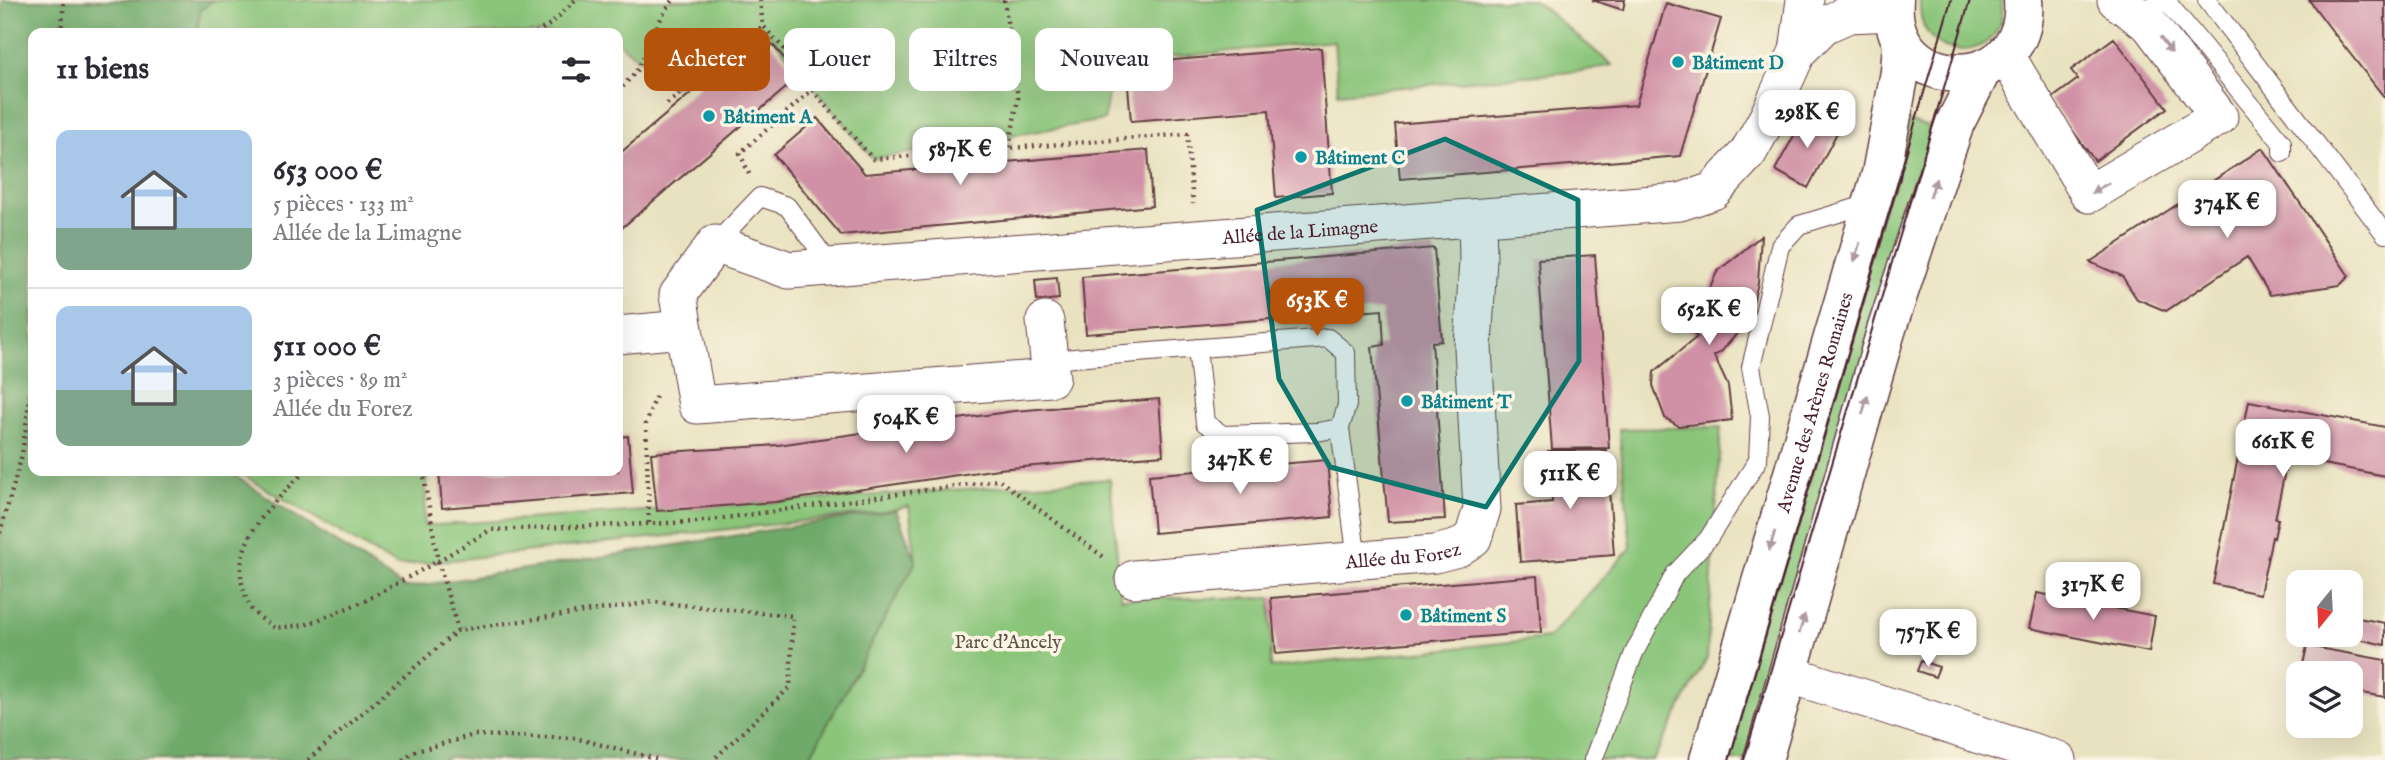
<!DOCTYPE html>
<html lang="fr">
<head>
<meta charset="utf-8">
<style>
	:root { --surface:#fff; --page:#f2f2f3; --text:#2b2b33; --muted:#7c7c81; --line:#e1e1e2; --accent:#b45309 }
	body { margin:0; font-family:"IM FELL English",serif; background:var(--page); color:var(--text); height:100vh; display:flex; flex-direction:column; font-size:26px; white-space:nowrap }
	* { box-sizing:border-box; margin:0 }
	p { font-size:23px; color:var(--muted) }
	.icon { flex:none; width:38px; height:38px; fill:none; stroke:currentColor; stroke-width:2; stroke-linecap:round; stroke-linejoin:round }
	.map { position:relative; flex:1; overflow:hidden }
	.sheet { position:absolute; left:28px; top:28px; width:595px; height:448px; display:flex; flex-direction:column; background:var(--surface); border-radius:14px; box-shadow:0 7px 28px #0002 }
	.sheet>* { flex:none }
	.top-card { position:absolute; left:644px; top:28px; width:665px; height:63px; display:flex; gap:14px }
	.needle { width:46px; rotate:198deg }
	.fabs { position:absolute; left:2286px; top:570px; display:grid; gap:14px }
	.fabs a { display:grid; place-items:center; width:77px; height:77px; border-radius:14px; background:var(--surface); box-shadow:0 7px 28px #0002; font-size:35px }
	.price { position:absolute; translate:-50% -60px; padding:0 16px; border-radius:14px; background:#fff; color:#222; font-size:23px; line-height:46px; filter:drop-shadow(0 2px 4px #0008) }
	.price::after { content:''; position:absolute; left:50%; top:42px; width:21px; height:16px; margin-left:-10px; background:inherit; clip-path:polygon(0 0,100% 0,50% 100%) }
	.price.current { background:var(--accent); color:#fff }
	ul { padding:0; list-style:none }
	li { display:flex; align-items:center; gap:21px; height:175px; padding:0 28px }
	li+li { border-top:2px solid var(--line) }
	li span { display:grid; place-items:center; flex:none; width:196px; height:140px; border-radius:14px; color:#555 }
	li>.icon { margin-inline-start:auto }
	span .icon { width:84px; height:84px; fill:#fffc; stroke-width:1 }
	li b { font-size:30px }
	h2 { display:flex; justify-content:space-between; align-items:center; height:84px; padding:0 28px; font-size:30px }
	.pill { padding:0 24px; border-radius:14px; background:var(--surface); box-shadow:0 7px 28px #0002; font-size:24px; line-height:63px }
	.pill.current { background:var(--accent); color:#fff }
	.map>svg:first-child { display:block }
	.green { fill:#8ac57a; stroke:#6a7252; stroke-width:2 }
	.forest { fill:#6faa6a; stroke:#5c644a; stroke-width:2 }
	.building { fill:#d091a6 }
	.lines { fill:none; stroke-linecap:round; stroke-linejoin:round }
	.lane-casing { stroke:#623c41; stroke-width:20 }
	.street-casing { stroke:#623c41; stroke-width:39 }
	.secondary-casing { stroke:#623c41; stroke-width:41 }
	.path { stroke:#623c41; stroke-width:4.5; stroke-dasharray:2 5; stroke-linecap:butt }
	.lane { stroke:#fff; stroke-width:18 }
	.street { stroke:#fff; stroke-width:37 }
	.secondary { stroke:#fff; stroke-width:38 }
	.tram { stroke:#4a1f2b; stroke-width:2 }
	.oneway { fill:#ae9aa0 }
	.marked { fill:#0f766e; fill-opacity:0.2; stroke:#0f766e; stroke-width:5; stroke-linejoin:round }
	.culture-dot { fill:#0f9aa8; stroke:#fcf5e5; stroke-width:2.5 }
	.labels { text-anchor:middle; stroke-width:7; stroke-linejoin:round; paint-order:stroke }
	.culture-label { font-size:19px; font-weight:bold; fill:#0d838f; stroke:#fcf5e5; text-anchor:start }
	.street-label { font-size:19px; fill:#4a1f2b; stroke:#fcf5e5 }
	.park-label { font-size:19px; fill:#5d5143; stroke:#fcf5e5 }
</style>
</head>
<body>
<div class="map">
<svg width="2385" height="760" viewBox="0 0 2385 760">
	<rect width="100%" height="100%" fill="#fcf5e5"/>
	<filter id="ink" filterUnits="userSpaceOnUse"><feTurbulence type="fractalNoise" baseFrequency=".0143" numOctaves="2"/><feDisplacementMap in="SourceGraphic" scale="14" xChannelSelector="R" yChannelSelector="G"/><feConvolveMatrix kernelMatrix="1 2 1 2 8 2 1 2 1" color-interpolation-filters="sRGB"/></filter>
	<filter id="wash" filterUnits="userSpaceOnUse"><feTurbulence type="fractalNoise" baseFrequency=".00686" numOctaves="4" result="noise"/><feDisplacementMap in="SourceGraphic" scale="28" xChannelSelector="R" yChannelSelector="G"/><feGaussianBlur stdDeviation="1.57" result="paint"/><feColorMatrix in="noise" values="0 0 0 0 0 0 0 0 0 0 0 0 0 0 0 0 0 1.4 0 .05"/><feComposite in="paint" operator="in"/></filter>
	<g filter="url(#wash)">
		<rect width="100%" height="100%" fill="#e9e2c0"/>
		<path class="green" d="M200,0H1534L1612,65L1582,71L1338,93L1334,41L1113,63L1104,120L873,159L763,26L673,87L618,42V33H197Z
			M1920,0H2001C2014,61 1916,72 1920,0Z
			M1908,121L1939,130L1754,760H1720Z
			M1721,427L1707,658L1653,760H808L916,561L909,506L885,512L397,566L236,471H427L424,526L1110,479L1121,598H1271V668L1548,638L1631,548L1619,429Z"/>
		<path class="forest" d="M2,0H214L200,10L197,33H33V471H228L405,588L896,510L916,561L808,760H484L449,757L442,760H0Z"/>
		<g id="blocks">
			<path class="building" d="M1592,0H1625L1623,10Z
				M2309,0H2385V98L2333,32Z
				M1666,3L1721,19L1680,156L1400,179L1395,124L1636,105Z
				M762,33L800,76L618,231V155Z
				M2114,38L2167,108L2095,161L2050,100L2078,79L2071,70Z
				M1321,48L1332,193L1276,198L1269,110L1131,121L1126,64Z
				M1807,112L1839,129L1808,188L1775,170Z
				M817,118L865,174L1148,150L1152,206L841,235L774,155Z
				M2263,148L2349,276L2340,285L2270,295L2247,257L2166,311L2137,299L2122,276L2090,262Z
				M1761,236L1758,283L1753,303L1735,336L1721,352L1714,356L1728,386L1732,420L1679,426L1665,418L1653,385L1654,372L1697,337L1690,329L1717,272Z
				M1434,248L1442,341L1432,342L1445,519L1388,522L1372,347L1384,345L1382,310L1086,334L1082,277Z
				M1595,255L1609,448L1552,449L1538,259Z
				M1057,278L1059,299L1037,301L1035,280Z
				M1159,399L1163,455L998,469L776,502L657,511L651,453L778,445L1014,411Z
				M2249,401L2385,427V476L2288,457L2275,519H2278L2274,538L2272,537L2260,594L2213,584Z
				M628,436L633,493L442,508L439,471H618V437Z
				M1606,450L1614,555L1520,562L1516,505L1552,502L1548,451Z
				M1327,460L1332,517L1154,533L1149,475Z
				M1537,576L1541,632L1276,654L1271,598Z
				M2067,578L2090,581L2088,594L2065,591Z
				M2037,593L2155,616L2149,652L2029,628Z
				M2358,618L2385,623V645L2354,638Z
				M2307,646L2385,660V697L2350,691V674H2301Z
				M1921,661L1939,667L1935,677L1917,671Z"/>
		</g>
	</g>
	<g filter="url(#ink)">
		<use href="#blocks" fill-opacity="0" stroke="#623c41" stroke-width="2"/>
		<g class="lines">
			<g class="lane-casing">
				<path id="lane" d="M2207,0L2385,234
					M2132,12L2167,2L2282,143V153
					M715,244L760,197L787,206L832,267
					M1197,348L1205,423L1223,435L1317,432L1340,428
					M1049,360L1328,338L1346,353L1347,405L1340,428L1357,561
					M1593,760L1634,653L1675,574L1708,539L1758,460L1760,416L1751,367L1780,246L1799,225L1872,203"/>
			</g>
			<g class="street-casing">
				<g id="street">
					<path d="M1798,51L1805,0"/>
					<path d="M2005,54L2089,194L2219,117L2150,25L2116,0"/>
					<path id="s1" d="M1045,321L1051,378L697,405L678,295L715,244L789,270L1680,202L1713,191L1748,153L1768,117L1798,51L1824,25L1849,14L1893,12"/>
					<path d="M618,335L683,329"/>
					<path id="s2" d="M1134,579L1435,554L1458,548L1473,538L1482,509L1473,347L1478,259L1477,219"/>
					<path d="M1788,674L2058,760"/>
				</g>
			</g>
			<g class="secondary-casing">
				<g id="secondary">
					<path d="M1894,0C1886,97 2031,97 2023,0"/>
					<path id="s3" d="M1709,760L1881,174L1900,72L1902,42"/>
					<path d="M1763,760L1886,331L1955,123L1982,70"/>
				</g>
			</g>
			<path class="path" d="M760,0L763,26L810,77L812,90
				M1004,0L1018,98L1009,148
				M61,33L64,0
				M536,33L552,23L575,0
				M618,92L638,69L662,16L673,0
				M667,104L763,26
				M749,174L740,153L812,90L873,159L1187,134L1193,204
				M305,471C268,509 221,548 250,607C254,615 267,622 274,628L305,625L365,601L438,561L458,630
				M423,471L438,561L490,530L696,522L999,480L1105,558
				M649,523L646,424L657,393
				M0,533L22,455L33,373
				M308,760L458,630L653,602L793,616L790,687L713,760
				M403,760L413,752L474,735L575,738L660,760"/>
			<use href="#lane" class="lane"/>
			<use href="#street" class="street"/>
			<use href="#secondary" class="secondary"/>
			<path class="tram" d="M1729,760L1951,0
				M1744,760L1970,0"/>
		</g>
		<defs><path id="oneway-solid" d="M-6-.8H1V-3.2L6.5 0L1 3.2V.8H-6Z" transform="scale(1.75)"/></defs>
		<g class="oneway">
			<use href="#oneway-solid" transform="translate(2166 45) rotate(53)"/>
			<use href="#oneway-solid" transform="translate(1933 188) rotate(-72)"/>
			<use href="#oneway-solid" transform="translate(2100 188) rotate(150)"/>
			<use href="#oneway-solid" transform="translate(1857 252) rotate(107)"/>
			<use href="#oneway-solid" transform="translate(1865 405) rotate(-74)"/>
			<use href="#oneway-solid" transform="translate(1772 541) rotate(106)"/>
			<use href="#oneway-solid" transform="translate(1802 624) rotate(-74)"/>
		</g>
	</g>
	<path class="marked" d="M1445,139L1578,200L1579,361L1486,507L1330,467L1279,379L1257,210Z"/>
	<g class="culture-dot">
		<circle cx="1678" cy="62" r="7"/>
		<circle cx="709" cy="116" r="7"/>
		<circle cx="1301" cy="157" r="7"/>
		<circle cx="1407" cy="401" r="7"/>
		<circle cx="1406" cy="615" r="7"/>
	</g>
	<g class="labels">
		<g class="culture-label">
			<text x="1692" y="69">Bâtiment D</text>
			<text x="723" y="123">Bâtiment A</text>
			<text x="1315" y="164">Bâtiment C</text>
			<text x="1421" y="408">Bâtiment T</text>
			<text x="1420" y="622">Bâtiment S</text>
		</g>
		<g class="street-label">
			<text dy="7" stroke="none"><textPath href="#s1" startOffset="1178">Allée de la Limagne</textPath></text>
			<text dy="7" stroke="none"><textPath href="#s3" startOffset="373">Avenue des Arènes Romaines</textPath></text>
			<text dy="7" stroke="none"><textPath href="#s2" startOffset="270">Allée du Forez</textPath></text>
		</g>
		<g class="park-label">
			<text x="1008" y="648">Parc d'Ancely</text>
		</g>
	</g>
</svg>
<div class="fabs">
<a><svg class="needle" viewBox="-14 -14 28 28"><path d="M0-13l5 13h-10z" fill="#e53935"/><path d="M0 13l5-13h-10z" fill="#7c7c81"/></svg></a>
<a><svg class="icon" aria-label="layers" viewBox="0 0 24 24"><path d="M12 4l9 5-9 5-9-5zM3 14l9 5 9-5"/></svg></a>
</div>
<b class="price" style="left:1807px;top:150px">298K €</b>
<b class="price" style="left:960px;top:187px">587K €</b>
<b class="price" style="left:2227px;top:240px">374K €</b>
<b class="price current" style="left:1317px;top:338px">653K €</b>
<b class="price" style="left:1709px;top:347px">652K €</b>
<b class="price" style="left:906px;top:455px">504K €</b>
<b class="price" style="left:2283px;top:479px">661K €</b>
<b class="price" style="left:1240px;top:496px">347K €</b>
<b class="price" style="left:1570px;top:511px">511K €</b>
<b class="price" style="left:2093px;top:622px">317K €</b>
<b class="price" style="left:1928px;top:669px">757K €</b>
<div class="top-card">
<a class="pill current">Acheter</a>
<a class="pill">Louer</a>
<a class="pill">Filtres</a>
<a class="pill">Nouveau</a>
</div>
<section class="sheet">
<h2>11 biens<svg class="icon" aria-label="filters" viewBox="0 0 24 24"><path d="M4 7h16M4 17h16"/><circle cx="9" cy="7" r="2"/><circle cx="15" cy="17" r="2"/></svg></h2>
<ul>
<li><span style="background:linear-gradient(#a9c7e8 70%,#7fa58c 0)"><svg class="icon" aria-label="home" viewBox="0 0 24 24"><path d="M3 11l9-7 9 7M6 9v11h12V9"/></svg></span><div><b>653 000 €</b><p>5 pièces · 133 m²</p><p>Allée de la Limagne</p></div></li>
<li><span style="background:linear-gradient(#a9c7e8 60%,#7fa58c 0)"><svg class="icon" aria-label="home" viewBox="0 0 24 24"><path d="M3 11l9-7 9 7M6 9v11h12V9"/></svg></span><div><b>511 000 €</b><p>3 pièces · 89 m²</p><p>Allée du Forez</p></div></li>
</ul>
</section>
</div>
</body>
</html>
